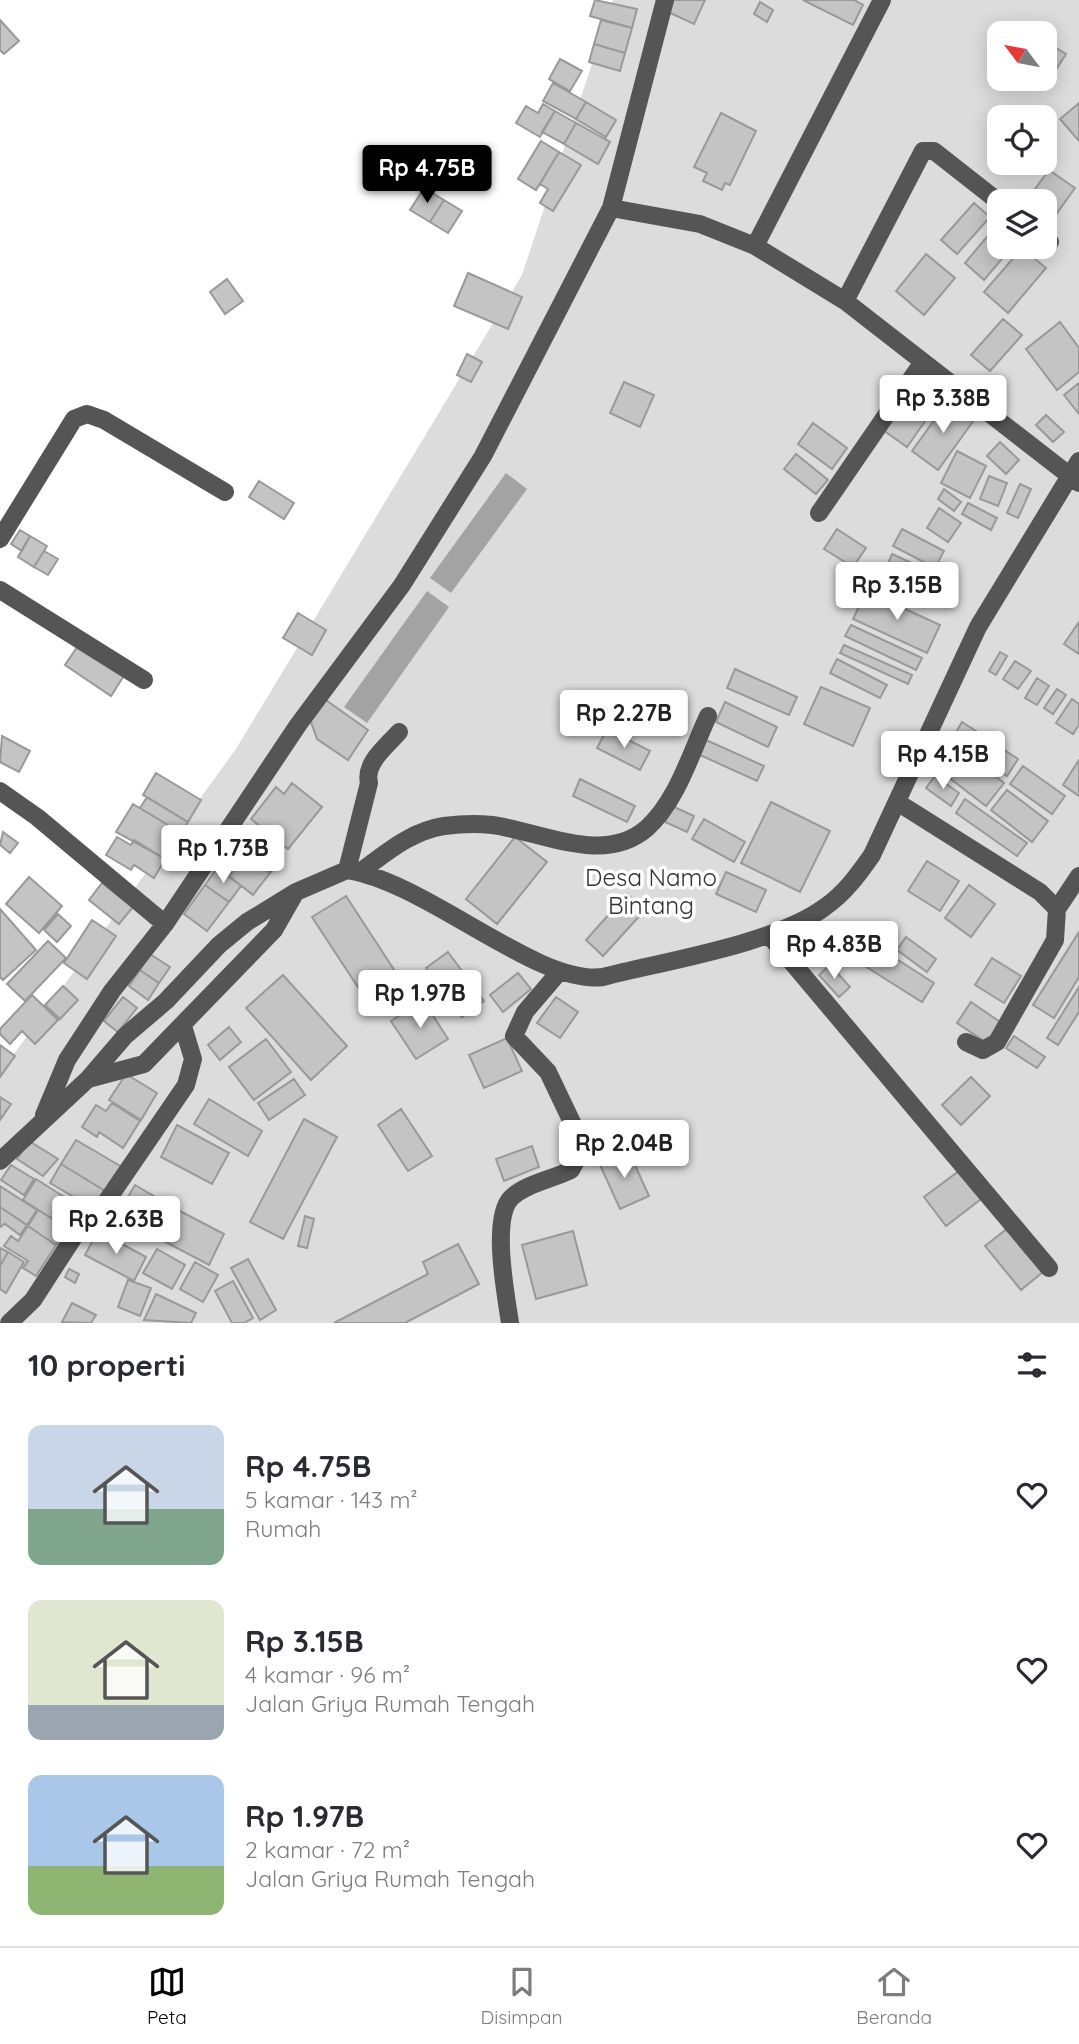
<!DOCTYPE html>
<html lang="id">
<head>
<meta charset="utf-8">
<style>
	:root { --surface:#fff; --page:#f2f2f3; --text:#2b2b33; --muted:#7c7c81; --line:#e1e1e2; --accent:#000 }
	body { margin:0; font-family:Quicksand,sans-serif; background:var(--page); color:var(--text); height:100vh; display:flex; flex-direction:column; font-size:26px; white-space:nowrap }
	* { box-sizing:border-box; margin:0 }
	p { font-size:23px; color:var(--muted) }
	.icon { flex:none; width:38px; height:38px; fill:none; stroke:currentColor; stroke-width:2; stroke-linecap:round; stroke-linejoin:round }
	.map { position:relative; height:1323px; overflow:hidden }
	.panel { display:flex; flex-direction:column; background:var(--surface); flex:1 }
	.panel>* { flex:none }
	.needle { width:46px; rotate:302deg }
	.buttons { position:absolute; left:987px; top:21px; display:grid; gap:14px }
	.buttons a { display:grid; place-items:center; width:70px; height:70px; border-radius:14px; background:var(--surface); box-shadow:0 4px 18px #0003; font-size:35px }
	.price { position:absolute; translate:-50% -60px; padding:0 16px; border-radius:7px; background:#fff; color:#222; font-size:23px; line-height:46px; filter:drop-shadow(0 2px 4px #0008) }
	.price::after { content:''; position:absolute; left:50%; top:42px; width:21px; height:16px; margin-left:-10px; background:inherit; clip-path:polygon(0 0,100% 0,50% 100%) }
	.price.on { background:var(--accent); color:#fff }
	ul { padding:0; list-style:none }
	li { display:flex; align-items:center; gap:21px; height:175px; padding:0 28px }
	li span { display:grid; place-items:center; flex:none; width:196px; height:140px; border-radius:14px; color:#555 }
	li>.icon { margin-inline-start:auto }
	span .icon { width:84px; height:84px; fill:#fffc; stroke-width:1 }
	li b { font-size:30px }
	h2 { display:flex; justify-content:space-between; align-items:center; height:84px; padding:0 28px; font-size:30px }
	.tab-bar { display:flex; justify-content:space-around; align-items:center; height:98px; border-top:2px solid var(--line); background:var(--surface); font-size:19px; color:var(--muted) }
	.tab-bar a { display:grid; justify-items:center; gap:4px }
	.tab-bar .on { color:var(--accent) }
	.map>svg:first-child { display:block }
	.green { fill:#dcdcdc; fill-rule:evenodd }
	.water { fill:#a3a3a3 }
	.building { fill:#c4c4c4; stroke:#999; stroke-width:2 }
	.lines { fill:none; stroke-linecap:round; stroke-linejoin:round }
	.minor { stroke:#555; stroke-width:18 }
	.labels { text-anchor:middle; stroke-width:7; stroke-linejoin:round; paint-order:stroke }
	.park-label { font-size:24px; fill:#333; stroke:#fff }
</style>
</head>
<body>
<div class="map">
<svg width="1079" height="1323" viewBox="0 0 1079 1323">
	<rect width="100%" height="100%" fill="#fff"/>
	<path class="green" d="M613,0H1079V1323H0V1073L236,749L522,275ZM999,33H1045V79H999ZM999,117H1045V163H999ZM999,201H1045V247H999Z"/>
	<path class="water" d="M506,473L527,489L451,593L430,578Z
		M427,591L449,607L367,723L344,707Z"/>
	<path class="building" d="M595,0L637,9L632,28L590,16Z
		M674,0H705L694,24L668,12Z
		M803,0H854L863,5L853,25Z
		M760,2L773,10L767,22L754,14Z
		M0,20L19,41L4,54L0,50Z
		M601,20L632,28L625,53L594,44Z
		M1045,41L1066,54L1048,82L1043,79Z
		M594,44L625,53L620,71L589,62Z
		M560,59L582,71L570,91L549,79Z
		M553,83L586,102L576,119L543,101Z
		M586,102L616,120L606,137L576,119Z
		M1079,103V141L1060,119Z
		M543,104L555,111L540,137L516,123L526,106L538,113Z
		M555,111L576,123L564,144L542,132Z
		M721,113L756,131L730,185L725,183L722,190L703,181L707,173L694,167Z
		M576,123L610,142L598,164L564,144Z
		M541,141L559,152L536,190L518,179Z
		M559,152L581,165L553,211L540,203L548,189L540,184Z
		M1049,170L1075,188L1052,220L1045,215V201H1026Z
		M424,188L444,200L430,222L410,210Z
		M444,200L462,211L448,233L430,222Z
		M974,203L990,217L957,254L941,240Z
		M996,226L999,229V247H1012L984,280L965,263Z
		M1022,248L1046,268L1008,313L984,292Z
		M926,254L955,278L924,315L896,291Z
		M468,273L522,297L508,329L454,306Z
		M227,279L243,301L225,314L210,292Z
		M1003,319L1022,335L990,371L971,355Z
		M1060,322L1079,348V372L1057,390L1026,349Z
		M467,354L482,362L471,382L457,375Z
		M624,382L654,395L640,427L610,413Z
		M1079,383V414L1064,395Z
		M913,387L937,404L907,447L883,430Z
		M948,401L974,420L938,470L912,451Z
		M1046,415L1064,432L1053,442L1036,425Z
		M813,423L847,448L832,469L798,444Z
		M1000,442L1019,460L1006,474L987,456Z
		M957,451L986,466L970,498L941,483Z
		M796,454L828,480L816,494L784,469Z
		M989,476L1007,483L998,506L980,499Z
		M259,481L294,503L284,519L249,497Z
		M1020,484L1031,489L1018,518L1007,513Z
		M944,489L961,502L954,511L938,499Z
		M968,503L997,518L991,530L962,514Z
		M939,508L961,523L948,542L927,528Z
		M837,529L866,548L853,567L824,549Z
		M902,529L944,551L935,568L893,546Z
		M20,530L30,536L22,551L11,544Z
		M30,536L47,546L34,567L18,557Z
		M44,551L58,559L48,575L34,567Z
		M892,554L925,569L915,592L882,577Z
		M932,571L952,583L941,602L920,591Z
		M866,591L940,625L927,653L853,619Z
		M298,613L326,630L312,655L283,638Z
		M1079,622V654L1064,644Z
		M851,625L922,658L916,670L845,636Z
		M80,643L125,674L111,696L65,665Z
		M844,645L912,675L908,684L840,653Z
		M1000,652L1007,656L996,675L989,671Z
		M837,659L887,685L880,698L830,673Z
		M1015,661L1031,671L1018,689L1003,679Z
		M735,669L797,697L789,715L727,688Z
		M1037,678L1049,686L1037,705L1025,698Z
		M821,687L870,708L853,746L804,724Z
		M1057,689L1066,695L1053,714L1044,708Z
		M323,698L368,730L348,760L317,739L310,719Z
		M1072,699L1079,704V725L1073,734L1056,723Z
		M725,702L777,727L768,747L716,722Z
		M962,722L984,736L974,751L953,737Z
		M607,729L650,751L640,770L597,748Z
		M2,736L30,751L19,772L0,762Z
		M706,740L764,766L757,781L700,755Z
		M989,740L1018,759L1007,776L978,757Z
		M953,744L1004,783L986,806L935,767Z
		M1079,760V796L1063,785Z
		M1023,766L1065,796L1052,814L1010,784Z
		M156,773L201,800L188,822L143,795Z
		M935,776L959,793L951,806L926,788Z
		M580,779L635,806L627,822L573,796Z
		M292,783L322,807L288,849L251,819L276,787L284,794Z
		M1007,790L1048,821L1032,842L991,810Z
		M147,797L188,822L181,833L140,808Z
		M965,799L1027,843L1017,856L956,813Z
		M771,802L830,831L800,892L741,863Z
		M133,804L181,833L165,859L116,832Z
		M672,806L694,816L687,832L665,822Z
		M704,819L745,842L734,862L692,839Z
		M3,832L18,843L10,853L0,845Z
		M117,837L131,845L134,840L165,859L154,878L134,865L131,870L106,855Z
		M515,837L547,862L497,924L466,899Z
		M261,843L281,858L270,873L250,858Z
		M245,854L270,873L253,895L229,876Z
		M927,861L959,881L940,911L908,891Z
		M217,868L241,886L229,902L205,885Z
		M726,872L766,890L756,912L716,894Z
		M29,877L62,906L39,933L6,904Z
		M102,883L133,907L119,924L89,900Z
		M205,885L229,902L207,931L184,914Z
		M969,885L995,904L971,937L945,918Z
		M627,894L645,910L603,956L586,940Z
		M346,896L404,985L371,1007L312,917Z
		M0,909L36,950L3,980L0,977Z
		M58,914L71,926L57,942L44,930Z
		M92,920L116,936L87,979L64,963Z
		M1079,932V977L1054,1018L1033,1005Z
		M858,935L868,940L858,958L849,952Z
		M906,937L936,959L927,972L897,950Z
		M48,941L66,958L25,1001L7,984Z
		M873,944L934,983L922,1002L860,963Z
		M448,952L484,1001L462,1017L426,968Z
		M150,954L170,967L159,983L140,970Z
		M992,958L1021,976L1004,1003L975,985Z
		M830,965L850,987L839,997L819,975Z
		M140,970L159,983L148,1000L129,986Z
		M518,973L531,989L503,1012L490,995Z
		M283,975L347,1046L311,1080L246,1008Z
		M63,986L78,1000L60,1019L45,1005Z
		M1079,987V1012L1058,1045L1047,1038Z
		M32,995L58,1020L35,1044L22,1031L10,1044L0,1034V1029Z
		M123,997L137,1008L118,1032L104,1021Z
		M556,997L578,1012L560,1038L537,1023Z
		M423,1000L448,1039L416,1059L391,1021Z
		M971,1002L1000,1022L987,1043L957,1023Z
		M229,1027L241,1042L220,1060L208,1045Z
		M1014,1036L1045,1057L1037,1068L1006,1048Z
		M507,1038L522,1071L484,1088L469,1055Z
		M266,1039L291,1072L254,1100L229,1067Z
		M0,1045L15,1056L0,1077Z
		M126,1074L157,1093L141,1120L109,1100Z
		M971,1077L990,1096L961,1125L942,1105Z
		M294,1079L305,1095L269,1120L258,1103Z
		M0,1097L11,1104L0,1120Z
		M209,1099L262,1131L248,1156L194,1124Z
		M112,1103L140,1121L123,1148L99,1132L97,1137L82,1127L96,1105L106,1111Z
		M401,1109L432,1156L408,1171L378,1125Z
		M304,1119L337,1137L283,1239L250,1222Z
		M177,1125L229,1153L212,1184L161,1157Z
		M76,1140L122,1167L107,1192L61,1164Z
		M29,1141L58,1159L43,1176L17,1159Z
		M532,1146L539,1167L504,1181L496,1159Z
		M629,1152L649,1196L620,1209L600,1165Z
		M61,1164L107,1192L96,1210L50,1183Z
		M11,1165L34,1179L24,1195L1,1180Z
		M959,1171L981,1199L946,1226L924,1197Z
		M36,1179L80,1207L67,1228L23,1200Z
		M135,1185L171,1206L151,1240L115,1219Z
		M0,1186L37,1210L27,1225L0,1207Z
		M0,1207L27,1225L20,1235L5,1224L0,1227Z
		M176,1209L224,1234L209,1265L160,1239Z
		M38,1210L67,1228L56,1245L28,1226Z
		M305,1216L314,1219L307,1248L298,1246Z
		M28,1226L56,1245L36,1276L23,1268L28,1261L4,1246L11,1236L18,1241Z
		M1008,1228L1044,1271L1021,1290L985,1246Z
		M98,1231L146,1257L134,1281L85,1255Z
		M573,1231L587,1285L536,1299L522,1245Z
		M458,1244L479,1284L405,1323H334L428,1274L423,1262Z
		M0,1248L8,1252L0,1266Z
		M157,1249L185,1265L172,1289L143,1273Z
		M8,1252L24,1262L6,1293L0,1289V1266Z
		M248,1259L276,1310L260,1320L231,1268Z
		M195,1262L218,1275L203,1302L180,1289Z
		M69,1269L79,1274L75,1283L65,1277Z
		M128,1280L151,1288L140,1316L118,1307Z
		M233,1281L253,1318L244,1323H232L215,1291Z
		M156,1294L196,1313L191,1323L144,1320Z
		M72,1303L96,1315L91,1323L62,1322Z"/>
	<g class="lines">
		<path class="minor" d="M611,208L700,224L755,246L845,301L1079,483
			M1045,238L1050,242
			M755,246L882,0
			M845,301L923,151H934L999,202
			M819,513L922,363
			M0,539L74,419L87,414L104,420L225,492
			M0,590L144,680
			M0,791L37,817L165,924
			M897,802L1040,892L1057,909L1055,940L997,1042L983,1050L966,1042
			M347,870L369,783C364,763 387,746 399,732
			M360,872C386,853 411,831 444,826C459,824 476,823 492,825C540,831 604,866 647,828C677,801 691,753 708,716
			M1057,909L1079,876
			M769,935L1049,1268
			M88,1079L144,1064L274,930L294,895
			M44,1115L67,1060L112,991L165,924L298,725L402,585L483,456L611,208L665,0
			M0,1161L88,1079L125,1036L166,1001L219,945L247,922L296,892L347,870C427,882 537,986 603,977C665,961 775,944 825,907C845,893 858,875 872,855L978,627L1079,461
			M9,1323L33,1300L79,1229L106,1202L186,1085L193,1059L183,1026
			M510,1323C506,1295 491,1219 511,1198C525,1184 553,1179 571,1170L581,1152L579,1137L548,1072L514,1036L525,1012L560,971"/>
	</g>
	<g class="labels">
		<g class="park-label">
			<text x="651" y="886">Desa Namo<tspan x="651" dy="28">Bintang</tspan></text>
		</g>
	</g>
</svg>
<div class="buttons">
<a><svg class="needle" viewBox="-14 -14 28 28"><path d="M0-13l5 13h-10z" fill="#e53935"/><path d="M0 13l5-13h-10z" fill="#7c7c81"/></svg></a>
<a><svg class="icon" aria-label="locate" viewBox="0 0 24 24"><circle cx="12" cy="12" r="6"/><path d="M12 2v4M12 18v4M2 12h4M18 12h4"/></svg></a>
<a><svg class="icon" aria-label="layers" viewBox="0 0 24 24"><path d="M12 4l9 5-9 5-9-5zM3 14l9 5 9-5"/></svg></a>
</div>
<b class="price on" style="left:427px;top:205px">Rp 4.75B</b>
<b class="price" style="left:943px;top:435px">Rp 3.38B</b>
<b class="price" style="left:897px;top:622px">Rp 3.15B</b>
<b class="price" style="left:624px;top:750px">Rp 2.27B</b>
<b class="price" style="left:943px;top:791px">Rp 4.15B</b>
<b class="price" style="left:223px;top:885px">Rp 1.73B</b>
<b class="price" style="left:834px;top:981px">Rp 4.83B</b>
<b class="price" style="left:420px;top:1030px">Rp 1.97B</b>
<b class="price" style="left:624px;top:1180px">Rp 2.04B</b>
<b class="price" style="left:116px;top:1256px">Rp 2.63B</b>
</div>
<section class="panel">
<h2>10 properti<svg class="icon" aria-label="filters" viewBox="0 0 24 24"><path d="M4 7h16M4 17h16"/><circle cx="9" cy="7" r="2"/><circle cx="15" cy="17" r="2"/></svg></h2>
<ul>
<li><span style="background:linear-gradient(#c9d6e8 60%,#7fa58c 0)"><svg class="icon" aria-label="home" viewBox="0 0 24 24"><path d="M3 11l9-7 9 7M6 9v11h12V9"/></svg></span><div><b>Rp 4.75B</b><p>5 kamar · 143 m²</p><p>Rumah</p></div><svg class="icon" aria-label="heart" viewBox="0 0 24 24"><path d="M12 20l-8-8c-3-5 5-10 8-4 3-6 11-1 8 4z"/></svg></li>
<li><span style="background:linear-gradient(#dfe7d0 75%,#9aa5b1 0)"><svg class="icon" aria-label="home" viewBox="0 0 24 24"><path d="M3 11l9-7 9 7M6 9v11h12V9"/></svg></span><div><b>Rp 3.15B</b><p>4 kamar · 96 m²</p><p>Jalan Griya Rumah Tengah</p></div><svg class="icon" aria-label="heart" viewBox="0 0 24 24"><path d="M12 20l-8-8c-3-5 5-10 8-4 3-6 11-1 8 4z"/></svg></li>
<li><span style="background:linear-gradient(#a9c7e8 65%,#8fb573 0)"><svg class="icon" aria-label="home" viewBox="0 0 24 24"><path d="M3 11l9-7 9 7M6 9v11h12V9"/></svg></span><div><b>Rp 1.97B</b><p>2 kamar · 72 m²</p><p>Jalan Griya Rumah Tengah</p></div><svg class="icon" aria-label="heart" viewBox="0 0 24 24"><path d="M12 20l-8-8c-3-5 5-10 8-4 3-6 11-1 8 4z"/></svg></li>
</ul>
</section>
<nav class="tab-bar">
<a class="on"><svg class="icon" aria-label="map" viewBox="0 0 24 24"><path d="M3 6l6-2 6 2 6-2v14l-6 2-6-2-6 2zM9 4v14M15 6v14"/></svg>Peta</a>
<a><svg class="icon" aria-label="saved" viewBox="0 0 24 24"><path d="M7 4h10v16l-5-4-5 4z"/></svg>Disimpan</a>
<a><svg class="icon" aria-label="home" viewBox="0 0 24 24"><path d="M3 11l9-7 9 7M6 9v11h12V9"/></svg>Beranda</a>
</nav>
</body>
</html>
